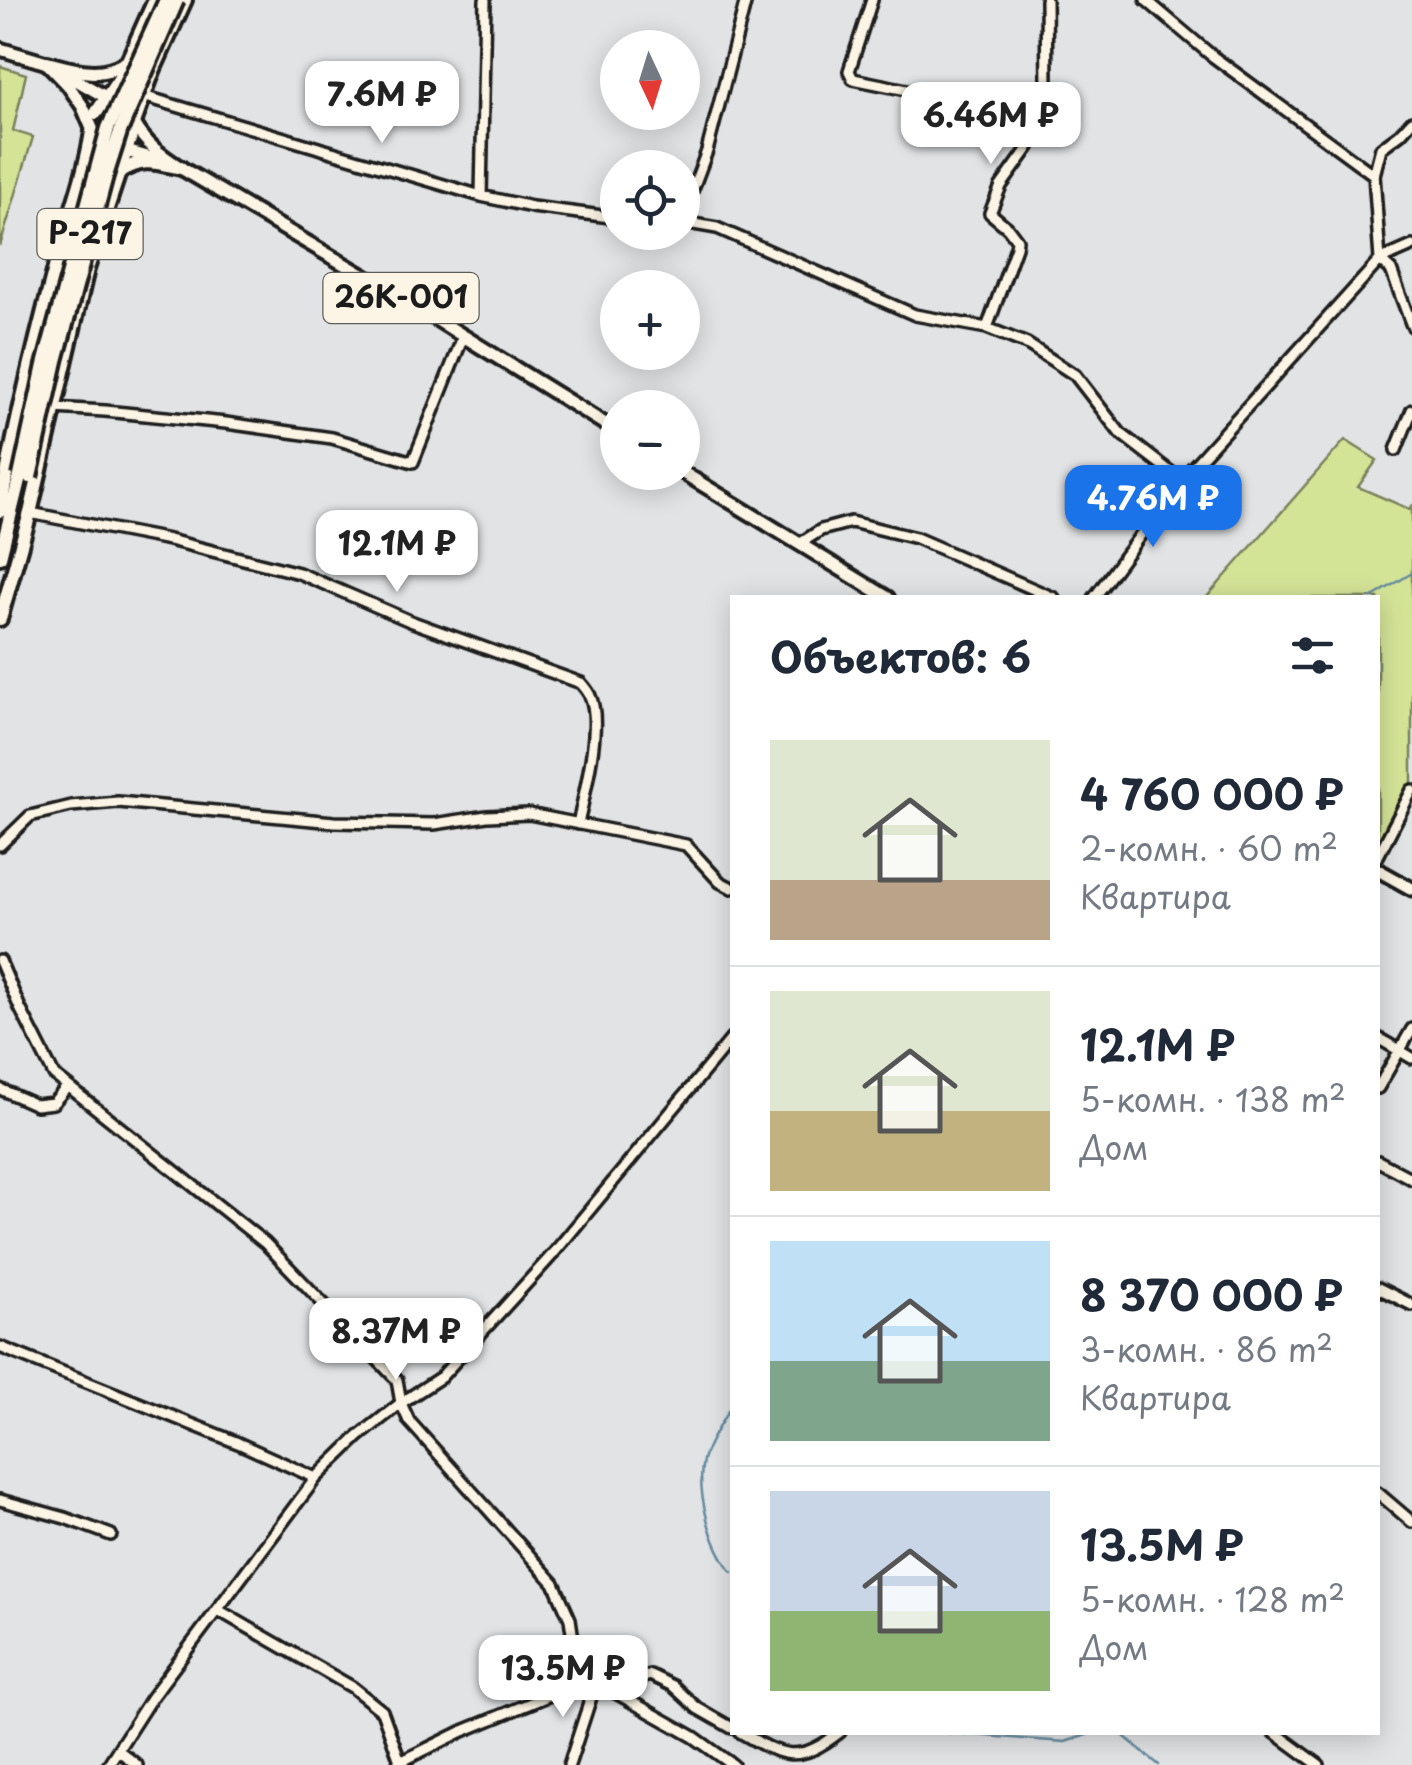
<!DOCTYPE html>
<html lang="ru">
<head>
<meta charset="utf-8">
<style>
	:root { --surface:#fff; --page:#f6f6f7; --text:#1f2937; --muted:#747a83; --line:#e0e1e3; --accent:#1a73e8 }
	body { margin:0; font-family:"Playpen Sans",sans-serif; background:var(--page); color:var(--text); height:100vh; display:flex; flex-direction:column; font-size:38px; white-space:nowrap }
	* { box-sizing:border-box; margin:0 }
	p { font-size:32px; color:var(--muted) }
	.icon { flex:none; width:55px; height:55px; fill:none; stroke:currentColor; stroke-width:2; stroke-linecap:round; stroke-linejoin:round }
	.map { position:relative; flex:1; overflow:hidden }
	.drawer { position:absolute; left:730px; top:595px; width:650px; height:1140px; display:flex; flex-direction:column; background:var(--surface); border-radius:0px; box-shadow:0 5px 25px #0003 }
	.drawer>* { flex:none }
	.needle { width:65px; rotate:176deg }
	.buttons { position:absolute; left:600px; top:30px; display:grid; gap:20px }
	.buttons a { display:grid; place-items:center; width:100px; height:100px; border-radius:50%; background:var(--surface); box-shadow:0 5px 25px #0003; font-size:50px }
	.price { position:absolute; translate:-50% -85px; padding:0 22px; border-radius:20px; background:#fff; color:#222; font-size:32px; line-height:65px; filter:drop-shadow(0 2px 5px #0008) }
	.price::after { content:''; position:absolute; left:50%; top:60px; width:30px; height:22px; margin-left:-15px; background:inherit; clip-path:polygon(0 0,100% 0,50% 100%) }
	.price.on { background:var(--accent); color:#fff }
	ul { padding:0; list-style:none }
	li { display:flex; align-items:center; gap:30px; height:250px; padding:0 40px }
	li+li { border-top:2px solid var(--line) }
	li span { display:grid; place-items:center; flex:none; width:280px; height:200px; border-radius:0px; color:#555 }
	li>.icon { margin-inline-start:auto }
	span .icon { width:120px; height:120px; fill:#fffc; stroke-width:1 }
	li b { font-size:42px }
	h2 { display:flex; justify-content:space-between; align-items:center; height:120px; padding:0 40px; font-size:42px }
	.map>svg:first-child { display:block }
	.green { fill:#d4e497; stroke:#78805a; stroke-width:2.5 }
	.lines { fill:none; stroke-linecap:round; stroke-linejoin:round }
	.stream { stroke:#658b9f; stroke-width:2.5 }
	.minor-casing { stroke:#1c1c1c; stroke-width:16 }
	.major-casing { stroke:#1c1c1c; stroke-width:19 }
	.highway-casing { stroke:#1c1c1c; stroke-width:20 }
	.minor { stroke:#fcf5e5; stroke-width:9 }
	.major { stroke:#fcf5e5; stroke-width:11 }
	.highway { stroke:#fcf5e5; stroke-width:12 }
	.highway-bridge-casing { stroke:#1c1c1c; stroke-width:20; stroke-linecap:butt }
	.highway-bridge { stroke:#fcf5e5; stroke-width:12 }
	.labels { text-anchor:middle; stroke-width:8; stroke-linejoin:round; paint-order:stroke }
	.shield { fill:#fcf5e5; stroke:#5f5d58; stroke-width:2.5 }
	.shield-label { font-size:30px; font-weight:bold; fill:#1c1c1c }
</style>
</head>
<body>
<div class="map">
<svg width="1412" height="1765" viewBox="0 0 1412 1765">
	<rect width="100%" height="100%" fill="#e1e3e5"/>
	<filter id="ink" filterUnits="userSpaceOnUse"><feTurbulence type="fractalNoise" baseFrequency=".01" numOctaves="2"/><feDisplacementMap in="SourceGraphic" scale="20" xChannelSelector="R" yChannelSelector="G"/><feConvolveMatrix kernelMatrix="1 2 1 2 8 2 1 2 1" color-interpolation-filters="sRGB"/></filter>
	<g filter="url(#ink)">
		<path class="green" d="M0,66L26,74L13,131L33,137L0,246Z
			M1345,440L1377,460L1358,487L1409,509L1412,506V790L1378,856V598H1206Z"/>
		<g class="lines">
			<path class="stream" d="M1371,598L1412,573
				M732,1404C724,1419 707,1443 703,1460C696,1493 711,1546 732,1572
				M933,1732L1065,1742L1096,1732
				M1119,1732L1159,1765"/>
			<g class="minor-casing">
				<path id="minor" d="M872,0L849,71L853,79L951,99L988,116L1037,131
					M1146,0L1211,55L1374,175L1380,260
					M143,96L481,196L532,207L618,218
					M1374,175L1381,148L1400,134L1412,121
					M481,196L485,0
					M682,218L707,151L746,0
					M682,222L717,228L915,315L987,328L1027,344L1075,375L1120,433L1181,480
					M1380,260L1391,270L1412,326
					M987,328L1016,247L1017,240L1008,228L990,213L1001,186L1029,147L1037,131L1047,85L1046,0
					M54,408L105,411L226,423L332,438L413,462L463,337
					M1396,450L1412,410
					M30,513L169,540L299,573L410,621L581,683C584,687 588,691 590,696C603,723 584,795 578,824
					M799,544L821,530L851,522L916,538L1054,598
					M1094,598L1181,480L1380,260L1412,246
					M0,845L30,816L71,806L118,802L334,822L434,824L487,816L529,814L686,845L720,882L732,888
					M1378,856L1412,790
					M0,961L20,1008L54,1075L265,1243L397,1380L401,1403L409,1421L554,1583L570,1619L578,1673L584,1681L594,1688L609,1689L694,1737L733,1765
					M1378,1038L1412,1058
					M1378,1088L1412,1029
					M0,1089L36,1105L53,1103L68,1086
					M1378,1161L1412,1179
					M1378,1288L1412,1305
					M0,1347L238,1443L316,1478
					M1378,1493L1412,1522
					M0,1500L65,1518L111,1535
					M218,1610L352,1687L382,1711L400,1761
					M609,1689L650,1675L673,1686L697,1708L732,1728
					M740,1732C783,1757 798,1765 840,1732
					M1274,1732L1319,1765
					M118,1750L137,1765
					M398,1763L463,1731L584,1681
					M108,1765L151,1698L316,1478L358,1437L401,1403L441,1377L553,1254L732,1038
					M569,1765L594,1688"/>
			</g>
			<g class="major-casing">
				<path id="major" d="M0,49L47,63L121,106
					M47,63L68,85L83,107L96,138
					M134,123C145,144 161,155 181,168L410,303L618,432
					M119,149L158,160
					M682,472L888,598
					M1378,870L1412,889"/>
			</g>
			<g class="highway-casing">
				<path id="highway" d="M47,63C74,70 100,79 125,63
					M96,113L121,76L155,0
					M134,123L153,71L185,0
					M119,172C145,157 153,162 181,168
					M0,511C14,431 33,351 54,272C66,224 84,181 92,132
					M0,557L20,476
					M0,619L30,513L87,269L131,136"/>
			</g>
			<use href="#minor" class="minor"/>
			<use href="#major" class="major"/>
			<use href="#highway" class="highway"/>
			<g class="highway-bridge-casing">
				<path id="highway-bridge" d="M20,476L44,365L108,128L166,0
					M30,477L56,361L106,176L121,129L177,0"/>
			</g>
			<use href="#highway-bridge" class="highway-bridge"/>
		</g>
	</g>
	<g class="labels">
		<g class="shield">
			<rect x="37.5" y="209" width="105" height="50" rx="8"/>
			<rect x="323.5" y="273" width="155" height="50" rx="8"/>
		</g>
		<g class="shield-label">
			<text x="90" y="244">Р-217</text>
			<text x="401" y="308">26К-001</text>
		</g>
	</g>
</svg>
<div class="buttons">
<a><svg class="needle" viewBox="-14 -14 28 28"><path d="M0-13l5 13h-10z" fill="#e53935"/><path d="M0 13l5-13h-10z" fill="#747a83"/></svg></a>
<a><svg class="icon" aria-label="locate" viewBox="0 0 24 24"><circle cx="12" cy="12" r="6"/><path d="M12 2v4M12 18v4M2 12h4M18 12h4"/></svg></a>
<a>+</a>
<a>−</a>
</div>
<b class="price" style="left:382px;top:146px">7.6M ₽</b>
<b class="price" style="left:991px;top:167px">6.46M ₽</b>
<b class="price on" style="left:1153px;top:550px">4.76M ₽</b>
<b class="price" style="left:397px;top:595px">12.1M ₽</b>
<b class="price" style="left:396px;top:1383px">8.37M ₽</b>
<b class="price" style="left:563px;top:1720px">13.5M ₽</b>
<section class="drawer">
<h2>Объектов: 6<svg class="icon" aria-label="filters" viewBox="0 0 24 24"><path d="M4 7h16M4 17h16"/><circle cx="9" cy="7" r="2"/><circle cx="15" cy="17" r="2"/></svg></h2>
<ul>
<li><span style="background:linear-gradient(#dfe7d0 70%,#b9a48a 0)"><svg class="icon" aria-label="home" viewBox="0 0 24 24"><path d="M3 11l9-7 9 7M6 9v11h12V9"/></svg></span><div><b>4 760 000 ₽</b><p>2-комн. · 60 m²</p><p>Квартира</p></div></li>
<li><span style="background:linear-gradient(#dfe7d0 60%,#c2b280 0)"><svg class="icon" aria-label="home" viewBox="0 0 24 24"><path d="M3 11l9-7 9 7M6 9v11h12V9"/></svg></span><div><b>12.1M ₽</b><p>5-комн. · 138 m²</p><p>Дом</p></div></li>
<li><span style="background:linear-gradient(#bfe0f5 60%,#7fa58c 0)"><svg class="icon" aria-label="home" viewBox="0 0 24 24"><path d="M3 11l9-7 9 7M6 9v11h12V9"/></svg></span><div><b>8 370 000 ₽</b><p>3-комн. · 86 m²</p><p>Квартира</p></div></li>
<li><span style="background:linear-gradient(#c9d6e8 60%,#8fb573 0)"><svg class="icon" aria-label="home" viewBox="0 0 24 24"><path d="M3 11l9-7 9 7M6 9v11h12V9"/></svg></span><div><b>13.5M ₽</b><p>5-комн. · 128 m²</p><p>Дом</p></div></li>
</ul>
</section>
</div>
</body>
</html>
